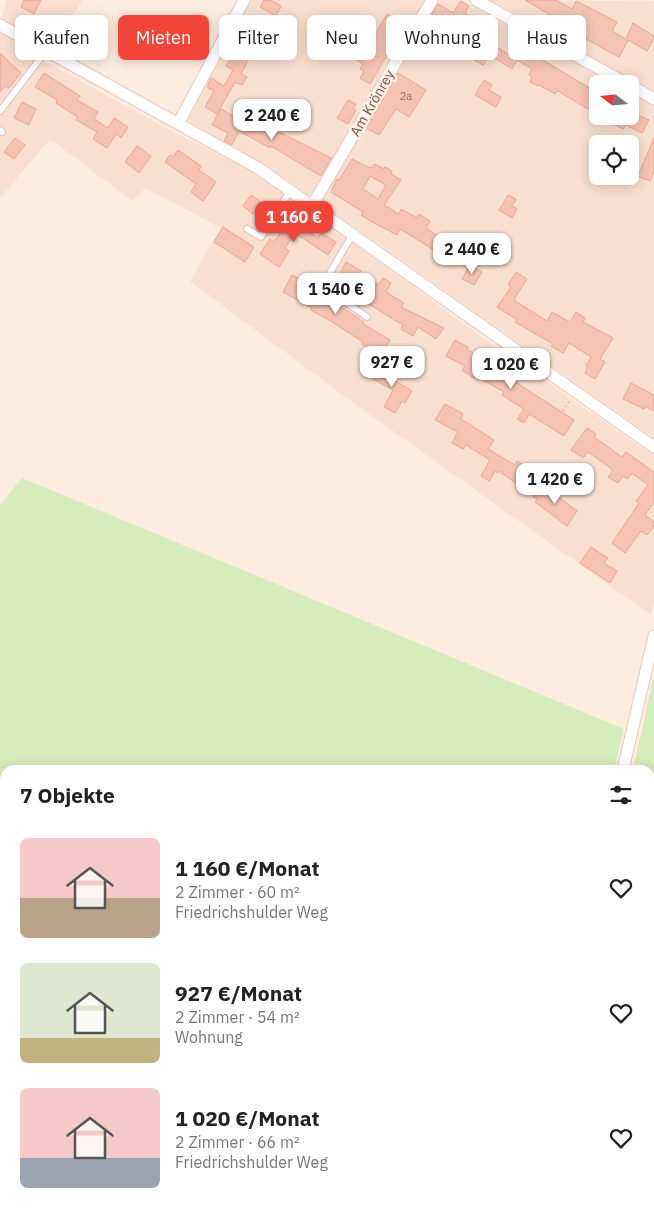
<!DOCTYPE html>
<html lang="de">
<head>
<meta charset="utf-8">
<style>
	:root { --surface:#fff; --page:#f2f2f2; --text:#222; --muted:#767676; --accent:#f24439 }
	body { margin:0; font-family:"IBM Plex Sans",sans-serif; background:var(--page); color:var(--text); height:100vh; display:flex; flex-direction:column; font-size:19px; white-space:nowrap }
	* { box-sizing:border-box; margin:0 }
	p { font-size:16px; color:var(--muted) }
	.icon { flex:none; width:28px; height:28px; fill:none; stroke:currentColor; stroke-width:2; stroke-linecap:round; stroke-linejoin:round }
	.map { position:relative; flex:1; overflow:hidden }
	.sheet { position:absolute; left:0px; top:765px; width:655px; height:445px; display:flex; flex-direction:column; background:var(--surface); border-radius:15px 15px 0 0; box-shadow:0 2px 12px #0003 }
	.sheet>* { flex:none }
	.guide { position:absolute; left:15px; top:15px; width:625px; height:45px; display:flex; gap:10px }
	.needle { width:32px; rotate:286deg }
	.tools { position:absolute; left:589px; top:75px; display:grid; gap:10px }
	.tools a { display:grid; place-items:center; width:50px; height:50px; border-radius:8px; background:var(--surface); box-shadow:0 2px 12px #0003; font-size:25px }
	.price { position:absolute; translate:-50% -42px; padding:0 11px; border-radius:10px; background:#fff; color:#222; font-size:16px; line-height:32px; filter:drop-shadow(0 1px 2px #0008) }
	.price::after { content:''; position:absolute; left:50%; top:30px; width:15px; height:11px; margin-left:-8px; background:inherit; clip-path:polygon(0 0,100% 0,50% 100%) }
	.price.selected { background:var(--accent); color:#fff }
	ul { padding:0; list-style:none }
	li { display:flex; align-items:center; gap:15px; height:125px; padding:0 20px }
	li span { display:grid; place-items:center; flex:none; width:140px; height:100px; border-radius:8px; color:#555 }
	li>.icon { margin-inline-start:auto }
	span .icon { width:60px; height:60px; fill:#fffc; stroke-width:1 }
	li b { font-size:21px }
	h2 { display:flex; justify-content:space-between; align-items:center; height:60px; padding:0 20px; font-size:21px }
	.tag { padding:0 18px; border-radius:8px; background:var(--surface); box-shadow:0 2px 12px #0003; font-size:18px; line-height:45px }
	.tag.selected { background:var(--accent); color:#fff }
	.map>svg:first-child { display:block }
	.residential { fill:#f8dfcf; fill-rule:evenodd }
	.green { fill:#d7ecbc }
	.building { fill:#f5c3b3; stroke:#e9a593; fill-rule:evenodd }
	.lines { fill:none; stroke-linecap:round; stroke-linejoin:round }
	.lane-casing { stroke:#e4c8bc; stroke-width:8 }
	.street-casing { stroke:#e4c8bc; stroke-width:13 }
	.path { stroke:#d9a697; stroke-width:2; stroke-dasharray:1 4; stroke-linecap:butt }
	.lane { stroke:#fff; stroke-width:5.5 }
	.street { stroke:#fff; stroke-width:11 }
	.labels { text-anchor:middle; stroke-width:5; stroke-linejoin:round; paint-order:stroke }
	.number-label { font-size:11px; fill:#956b60 }
	.street-label { font-size:14px; fill:#754e45; stroke:#fff1e5 }
</style>
</head>
<body>
<div class="map">
<svg width="654" height="1210" viewBox="0 0 654 1210">
	<rect width="100%" height="100%" fill="#feecde"/>
	<path class="residential" d="M7,0H82L55,49L4,21L2,17Z
		M251,0H427L314,195L310,196L262,163L187,121Z
		M437,0H461L614,84H598V116H630V93L654,106V438L320,203ZM598,144H630V176H598Z
		M487,0L654,1V93L598,61Z
		M0,31L39,58L149,119L245,168L318,217L479,335L654,456V600L651,615L352,402L190,281L221,228L145,188L132,201L50,139L0,198Z
		M107,1205H165V1210H106Z"/>
	<path class="green" d="M22,478L624,729L614,770H5V993L0,992V505Z
		M654,674V977L650,976V770H633Z
		M650,1139L654,1140V1210H632L629,1205H650Z
		M177,1205H295L282,1210H176Z
		M426,1205H512L511,1210H425Z"/>
	<path class="building" d="M24,0H41L34,14L21,7Z
		M264,0H271L281,6L276,16L260,7Z
		M525,0H556L572,9L576,1L617,22L612,31L626,39L633,23L654,36V38L647,51L628,40L619,57L586,39L587,37Z
		M461,1L469,6L465,13L481,22L477,29L498,41L495,46L510,55L517,43L532,52L531,53L598,93V112L589,107L588,109L558,91L555,94L539,85L538,86L530,82L532,77L529,75L532,69L517,60L512,69L490,55L483,65L471,58L478,46L461,36L450,54L437,46L447,30L429,19L438,4L453,13Z
		M387,14L405,24L370,84L360,78L364,71L360,69L363,64L355,59L360,52L364,54Z
		M251,25L262,31L241,74L247,77L242,85L235,82L217,114L205,107L214,91L207,87L211,78L224,86L233,70L226,66Z
		M0,53L21,73L9,88L5,86L0,92Z
		M44,73L80,96L77,100L98,112L94,119L108,128L114,118L128,127L121,138L116,134L107,148L93,139L97,132L76,120L78,117L56,103L57,100L35,87Z
		M398,73L426,90L409,117L396,109L379,135L366,128Z
		M484,80L492,85L489,90L501,97L496,107L475,95Z
		M348,100L356,104L353,109L356,110L348,124L337,118Z
		M22,102L36,109L29,125L14,118Z
		M221,109L248,124L252,118L278,133L279,132L331,158L321,176L271,146L270,148L239,131L232,145L224,141L228,133L212,125Z
		M630,111L649,120L642,133L626,125L623,129L611,123L614,118L610,116H630Z
		M15,138L25,145L14,159L4,152Z
		M654,138V172L650,181L638,176Z
		M137,146L151,156L139,173L125,162Z
		M178,150L201,166L199,170L216,182L203,201L191,192L196,184L165,162L170,155L173,157Z
		M352,159L370,168L375,164L384,169L385,167L392,171L391,174L401,180L384,205L399,214L401,209L417,218L419,214L430,221L426,228L444,240L437,252L400,229L397,235L374,223L361,215L363,212L331,192L337,179L339,180ZM370,176L386,185L378,199L363,189Z
		M251,195L261,202L253,214L243,206Z
		M508,195L516,199L512,206L517,209L512,218L499,210Z
		M290,219L318,238L321,233L336,242L328,255L295,233L285,248L289,251L279,267L260,254L270,239L274,242Z
		M223,227L254,247L245,262L214,242Z
		M458,235L475,245L467,258L450,249Z
		M346,262L361,271L359,273L378,285L383,278L391,283L386,292L404,303L401,307L444,328L436,339L418,327L413,336L401,329L403,325L354,295L356,291L337,279Z
		M470,265L482,272L474,285L462,279Z
		M516,272L527,279L514,299L515,301L547,321L552,312L570,322L576,312L585,318L583,322L613,338L600,359L605,362L595,379L585,373L588,367L586,366L591,357L569,343L563,353L551,346L553,344L515,322L517,320L497,307L511,287L508,285Z
		M292,275L310,285L308,288L346,310L364,322L363,324L390,340L381,355L362,344L363,342L329,320L311,310L312,308L283,292Z
		M455,340L468,347L467,349L485,362L574,420L564,436L529,414L524,423L517,419L524,409L502,395L504,392L476,376L474,378L462,370L465,366L446,356Z
		M383,362L394,369L389,377L412,391L405,403L402,401L395,413L384,407L393,390L373,379Z
		M631,383L654,395V411L645,406L644,409L623,399Z
		M445,404L463,414L461,419L494,440L488,449L515,465L517,461L528,468L517,484L499,471L498,473L495,471L489,481L481,476L490,460L466,445L463,449L452,443L458,432L435,420Z
		M587,428L596,434L594,437L622,457L626,452L654,472V502L645,515L654,522V526L647,535L641,531L625,553L612,543L639,503L636,501L648,485L632,473L628,479L623,476L618,483L608,477L613,470L588,452L583,458L571,450Z
		M542,485L577,511L567,526L535,502L537,499L533,497Z
		M591,547L608,558L604,563L617,571L610,583L580,563Z"/>
	<g class="lines">
		<g class="lane-casing">
			<path id="lane" d="M0,111L46,51
				M0,130L2,132
				M247,229L261,237L290,191
				M318,283L367,317
				M322,286L353,234"/>
		</g>
		<g class="street-casing">
			<path id="street" d="M476,0L627,84
				M0,25L258,168L654,447
				M630,85L654,99
				M178,124L244,0
				M312,206L432,0
				M623,770L654,636
				M310,1210L323,1205"/>
		</g>
		<path class="path" d="M563,411L570,400
			M650,1133L654,1134
			M466,1210L467,1205"/>
		<use href="#lane" class="lane"/>
		<use href="#street" class="street"/>
	</g>
	<g class="labels">
		<g class="number-label">
			<text x="406" y="100">2a</text>
		</g>
		<g class="street-label">
			<text transform="translate(372 103) rotate(-60)" y="5">Am Krönrey</text>
		</g>
	</g>
</svg>
<div class="tools">
<a><svg class="needle" viewBox="-14 -14 28 28"><path d="M0-13l5 13h-10z" fill="#e53935"/><path d="M0 13l5-13h-10z" fill="#767676"/></svg></a>
<a><svg class="icon" aria-label="locate" viewBox="0 0 24 24"><circle cx="12" cy="12" r="6"/><path d="M12 2v4M12 18v4M2 12h4M18 12h4"/></svg></a>
</div>
<b class="price" style="left:272px;top:141px">2 240 €</b>
<b class="price selected" style="left:294px;top:243px">1 160 €</b>
<b class="price" style="left:472px;top:275px">2 440 €</b>
<b class="price" style="left:336px;top:315px">1 540 €</b>
<b class="price" style="left:392px;top:388px">927 €</b>
<b class="price" style="left:511px;top:390px">1 020 €</b>
<b class="price" style="left:555px;top:505px">1 420 €</b>
<div class="guide">
<a class="tag">Kaufen</a>
<a class="tag selected">Mieten</a>
<a class="tag">Filter</a>
<a class="tag">Neu</a>
<a class="tag">Wohnung</a>
<a class="tag">Haus</a>
</div>
<section class="sheet">
<h2>7 Objekte<svg class="icon" aria-label="filters" viewBox="0 0 24 24"><path d="M4 7h16M4 17h16"/><circle cx="9" cy="7" r="2"/><circle cx="15" cy="17" r="2"/></svg></h2>
<ul>
<li><span style="background:linear-gradient(#f6c9c9 60%,#b9a48a 0)"><svg class="icon" aria-label="home" viewBox="0 0 24 24"><path d="M3 11l9-7 9 7M6 9v11h12V9"/></svg></span><div><b>1 160 €/Monat</b><p>2 Zimmer · 60 m²</p><p>Friedrichshulder Weg</p></div><svg class="icon" aria-label="heart" viewBox="0 0 24 24"><path d="M12 20l-8-8c-3-5 5-10 8-4 3-6 11-1 8 4z"/></svg></li>
<li><span style="background:linear-gradient(#dfe7d0 75%,#c2b280 0)"><svg class="icon" aria-label="home" viewBox="0 0 24 24"><path d="M3 11l9-7 9 7M6 9v11h12V9"/></svg></span><div><b>927 €/Monat</b><p>2 Zimmer · 54 m²</p><p>Wohnung</p></div><svg class="icon" aria-label="heart" viewBox="0 0 24 24"><path d="M12 20l-8-8c-3-5 5-10 8-4 3-6 11-1 8 4z"/></svg></li>
<li><span style="background:linear-gradient(#f6c9c9 70%,#9aa5b1 0)"><svg class="icon" aria-label="home" viewBox="0 0 24 24"><path d="M3 11l9-7 9 7M6 9v11h12V9"/></svg></span><div><b>1 020 €/Monat</b><p>2 Zimmer · 66 m²</p><p>Friedrichshulder Weg</p></div><svg class="icon" aria-label="heart" viewBox="0 0 24 24"><path d="M12 20l-8-8c-3-5 5-10 8-4 3-6 11-1 8 4z"/></svg></li>
</ul>
</section>
</div>
</body>
</html>
